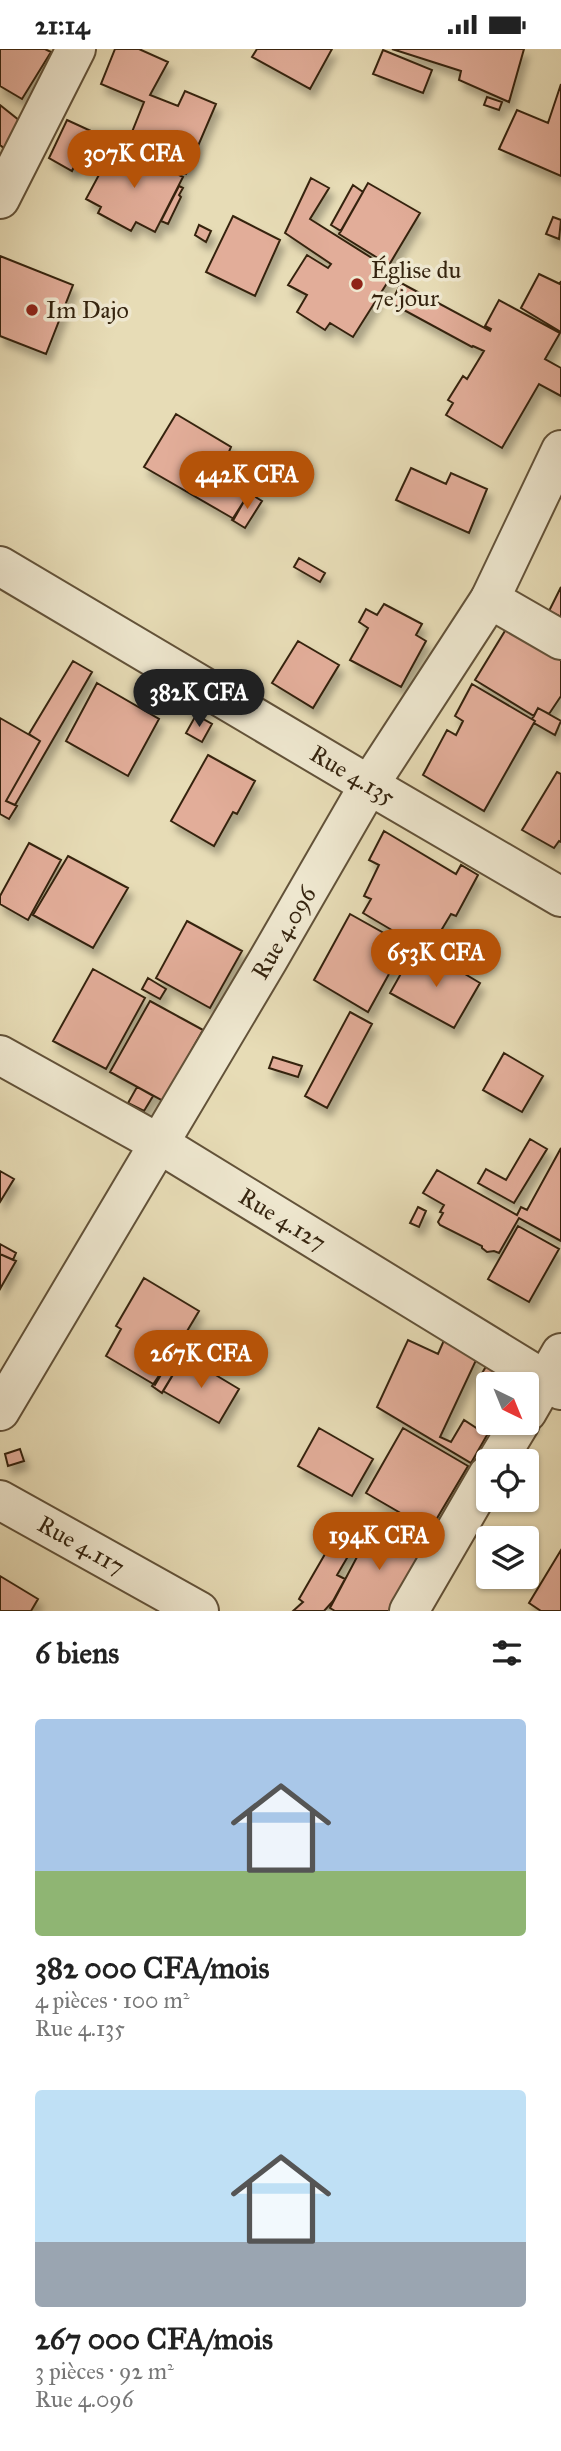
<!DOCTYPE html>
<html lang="fr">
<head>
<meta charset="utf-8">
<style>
	:root { --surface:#fff; --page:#f6f6f6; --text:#222; --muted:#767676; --accent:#b45309 }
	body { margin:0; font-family:"IM FELL Great Primer",serif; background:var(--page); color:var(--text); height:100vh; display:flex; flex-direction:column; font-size:26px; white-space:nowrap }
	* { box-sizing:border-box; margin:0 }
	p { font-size:23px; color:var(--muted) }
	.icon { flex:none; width:38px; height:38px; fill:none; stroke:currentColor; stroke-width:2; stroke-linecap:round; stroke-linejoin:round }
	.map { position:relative; height:1562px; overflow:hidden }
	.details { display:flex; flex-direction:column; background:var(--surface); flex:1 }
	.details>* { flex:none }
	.needle { width:46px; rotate:137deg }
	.tools { position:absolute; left:476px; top:1323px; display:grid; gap:14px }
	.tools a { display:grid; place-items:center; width:63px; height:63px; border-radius:7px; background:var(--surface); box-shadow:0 2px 5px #0004; font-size:35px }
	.price { position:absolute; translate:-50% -60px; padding:0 16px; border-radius:24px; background:var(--accent); color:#fff; font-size:23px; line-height:46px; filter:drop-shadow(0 2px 4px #0008) }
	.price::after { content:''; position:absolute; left:50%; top:42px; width:21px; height:16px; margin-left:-10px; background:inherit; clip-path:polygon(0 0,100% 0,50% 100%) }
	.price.on { background:#222; color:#fff }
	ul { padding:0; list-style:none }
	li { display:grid; align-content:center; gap:14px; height:371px; padding:0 35px }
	li span { display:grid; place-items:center; height:217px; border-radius:7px; color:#555 }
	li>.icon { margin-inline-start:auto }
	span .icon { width:126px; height:126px; fill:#fffc; stroke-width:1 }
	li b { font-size:30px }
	h2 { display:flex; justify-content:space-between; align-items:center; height:84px; padding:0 35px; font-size:30px }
	.status { display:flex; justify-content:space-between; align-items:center; height:49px; padding:0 35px; background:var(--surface); direction:ltr }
	.status svg { height:19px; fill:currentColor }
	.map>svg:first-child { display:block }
	.building { fill:#e2ad99; stroke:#35240f; stroke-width:2; filter:url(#shadow) }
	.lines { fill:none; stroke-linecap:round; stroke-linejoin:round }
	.minor-casing { stroke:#625239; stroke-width:42 }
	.minor { stroke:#efe8d0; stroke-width:38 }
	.poi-dot { fill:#8f2418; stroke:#efe8d0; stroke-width:2.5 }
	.labels { text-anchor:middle; stroke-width:7; stroke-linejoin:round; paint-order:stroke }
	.poi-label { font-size:24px; fill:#35240f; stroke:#efe8d0; text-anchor:start }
	.street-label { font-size:24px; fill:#35240f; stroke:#efe8d0 }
</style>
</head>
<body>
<div class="status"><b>21:14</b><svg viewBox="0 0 49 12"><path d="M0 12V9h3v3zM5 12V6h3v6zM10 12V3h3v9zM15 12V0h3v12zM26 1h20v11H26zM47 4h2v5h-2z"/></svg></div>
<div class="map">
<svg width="561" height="1562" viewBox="0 0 561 1562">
	<defs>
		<filter id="shadow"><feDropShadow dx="4.5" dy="8" stdDeviation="3.5" flood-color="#0004"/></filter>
	</defs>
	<rect width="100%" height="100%" fill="#e7dcb6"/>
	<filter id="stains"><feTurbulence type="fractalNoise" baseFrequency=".00286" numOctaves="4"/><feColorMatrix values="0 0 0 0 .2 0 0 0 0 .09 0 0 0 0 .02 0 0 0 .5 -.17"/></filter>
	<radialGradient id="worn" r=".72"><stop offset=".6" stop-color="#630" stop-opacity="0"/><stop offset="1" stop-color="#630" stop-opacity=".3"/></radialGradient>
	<path class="building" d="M0,0H45L51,3L22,50L0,37Z
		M115,0H139L168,13L150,46L178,57L185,42L216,55L186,125L126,98L144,53L101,35Z
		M257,0H332L310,40L252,8Z
		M392,0H524L509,53L459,31L461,22Z
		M383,1L432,21L423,44L373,25Z
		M561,35V127L499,100L517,61L548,74Z
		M487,48L502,53L499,61L484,56Z
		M0,56L30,80L11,105L0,96Z
		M67,71L91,82L72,122L49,109Z
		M91,82L101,90L96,99L86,94Z
		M116,94L183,128L155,183L136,173L131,182L98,164L101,158L86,150Z
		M311,129L329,139L310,170L394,223L353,288L330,274L325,281L297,263L307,246L288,236L307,206L328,219L331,215L285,184Z
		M368,134L420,164L389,216L339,185Z
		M353,136L363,143L341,182L331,176Z
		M179,137L183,139L179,146L181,148L168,175L161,172Z
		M233,167L280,191L255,247L206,223Z
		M553,168L561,171L559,190L546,185Z
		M199,176L211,182L206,193L195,186Z
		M0,207L73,236L46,305L0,287Z
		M539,225L560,235L561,232V283L521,259Z
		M401,234L490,282L491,280L485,277L499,251L560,284L545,310L561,319V347L539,335L502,399L446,366L453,354L448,351L463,327L467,330L484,302L473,297L472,298L391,254Z
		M176,365L231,398L228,405L260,424L234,470L144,418Z
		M411,419L446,435L451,424L487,440L469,484L396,451Z
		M249,444L262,452L245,479L232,471Z
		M299,509L325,524L320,533L294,518Z
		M561,538V568L549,562Z
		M384,555L422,575L416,586L426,592L401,638L350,611L368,579L359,573L366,560L377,566Z
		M508,577L561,610V647L549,665L538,659L534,667L475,631Z
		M298,592L339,616L313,659L272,634Z
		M73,612L92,623L15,756L6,752L40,692L29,685Z
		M97,634L159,670L128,727L66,692Z
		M472,635L535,672L484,762L423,726L447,681L456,686L463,672L455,667Z
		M538,659L561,672L555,686L534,674L535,672L532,670Z
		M196,666L212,675L202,693L186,684Z
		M0,669L40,692L6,752L17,757L9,770L0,765Z
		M208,706L255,732L237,765L233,763L214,797L171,772Z
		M557,723L561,725V793L559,792L554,799L522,781Z
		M384,782L456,825L461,816L478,826L456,867L451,865L439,885L445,888L434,906L363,864L371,850L364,847L379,816L369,811Z
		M29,794L61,811L28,871L0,855V847Z
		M68,807L128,839L93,899L33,866Z
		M350,865L405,896L368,963L314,931Z
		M187,872L242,902L210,959L156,929Z
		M412,905L433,918L438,909L480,934L454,979L390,944Z
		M93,920L145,949L106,1020L53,992Z
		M148,929L166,940L160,950L142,940Z
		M150,952L203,981L163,1052L110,1023Z
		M350,963L372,975L327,1059L305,1047Z
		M504,1004L543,1027L522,1063L483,1041Z
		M273,1008L302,1017L298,1028L269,1019Z
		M137,1038L153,1047L144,1062L128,1054Z
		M530,1090L547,1100L514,1154L478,1134L486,1120L506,1131Z
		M561,1099V1192L519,1169L499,1204L494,1202L487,1203L482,1199V1197L440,1176L438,1173L443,1164L440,1163L444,1156L423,1144L437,1121L517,1166L521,1158L527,1161Z
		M0,1122L14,1130L0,1153Z
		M418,1158L426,1162L419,1178L410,1174Z
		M518,1177L559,1200L529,1253L488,1230Z
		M0,1195L16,1204L13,1211L0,1205Z
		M0,1205L16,1212L0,1240Z
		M144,1229L199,1262L155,1336L106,1307L121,1280L116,1277Z
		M445,1289L478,1307L440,1388L451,1393L464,1371L487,1386L471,1414L377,1358L408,1291L438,1305Z
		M184,1307L239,1340L219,1374L163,1342Z
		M488,1314L509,1327L503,1335H495L481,1326Z
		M165,1318L174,1324L162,1344L152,1337Z
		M319,1379L373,1410L352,1447L298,1417Z
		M403,1379L468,1417L430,1481L366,1444Z
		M20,1400L24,1412L8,1417L5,1405Z
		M376,1472L425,1499L391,1562H335L330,1559Z
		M343,1474L361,1485L337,1526L345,1530L333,1552L324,1562H293L303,1553L299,1550Z
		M561,1501V1562H541L529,1554Z
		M0,1527L38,1550L31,1562H0Z"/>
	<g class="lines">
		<g class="minor-casing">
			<g id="minor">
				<path d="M0,150L76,0"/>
				<path id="s1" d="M0,517L369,736L561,848"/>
				<path d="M490,550L561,591"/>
				<path id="s2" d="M0,1006L158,1094L561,1341"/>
				<path id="s3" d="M0,1362L268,911L369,736L490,550L561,401"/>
				<path d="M527,1363L561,1304"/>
				<path d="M497,1412L520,1374"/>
				<path id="s4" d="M0,1451L199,1562"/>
				<path d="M409,1562L488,1426"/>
			</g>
		</g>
		<use href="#minor" class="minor"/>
	</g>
	<g class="poi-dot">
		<circle cx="357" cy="235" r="7"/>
		<circle cx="32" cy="261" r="7"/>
	</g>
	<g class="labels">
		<g class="poi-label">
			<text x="371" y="229">Église du<tspan x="371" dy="28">7e jour</tspan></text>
			<text x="46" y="269">Im Dajo</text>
		</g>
		<g class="street-label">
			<text dy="8" stroke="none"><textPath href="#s1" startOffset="410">Rue 4.135</textPath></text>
			<text dy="8" stroke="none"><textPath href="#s3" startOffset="556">Rue 4.096</textPath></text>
			<text dy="8" stroke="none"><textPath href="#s2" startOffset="327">Rue 4.127</textPath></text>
			<text dy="8" stroke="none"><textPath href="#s4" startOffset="93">Rue 4.117</textPath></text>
		</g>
	</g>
	<rect width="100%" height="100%" filter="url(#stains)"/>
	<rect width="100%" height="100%" fill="url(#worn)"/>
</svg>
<div class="tools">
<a><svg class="needle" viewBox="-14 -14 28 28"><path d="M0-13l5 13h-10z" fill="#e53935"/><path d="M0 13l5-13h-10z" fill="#767676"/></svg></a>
<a><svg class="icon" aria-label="locate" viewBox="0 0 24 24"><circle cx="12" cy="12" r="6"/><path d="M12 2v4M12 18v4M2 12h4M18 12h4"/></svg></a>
<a><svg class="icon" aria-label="layers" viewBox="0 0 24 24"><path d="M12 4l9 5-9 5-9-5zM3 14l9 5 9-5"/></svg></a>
</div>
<b class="price" style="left:134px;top:141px">307K CFA</b>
<b class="price" style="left:247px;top:462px">442K CFA</b>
<b class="price on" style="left:199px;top:680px">382K CFA</b>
<b class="price" style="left:436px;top:940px">653K CFA</b>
<b class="price" style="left:201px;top:1341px">267K CFA</b>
<b class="price" style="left:379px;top:1523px">194K CFA</b>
</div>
<section class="details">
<h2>6 biens<svg class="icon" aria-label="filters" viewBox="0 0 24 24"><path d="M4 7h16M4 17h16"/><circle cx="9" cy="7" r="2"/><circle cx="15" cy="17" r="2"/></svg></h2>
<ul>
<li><span style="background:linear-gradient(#a9c7e8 70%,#8fb573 0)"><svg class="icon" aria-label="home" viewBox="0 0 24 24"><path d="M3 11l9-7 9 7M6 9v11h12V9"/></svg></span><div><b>382 000 CFA/mois</b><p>4 pièces · 100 m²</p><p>Rue 4.135</p></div></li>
<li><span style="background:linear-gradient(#bfe0f5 70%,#9aa5b1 0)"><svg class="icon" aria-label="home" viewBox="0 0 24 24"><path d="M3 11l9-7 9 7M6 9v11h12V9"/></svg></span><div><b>267 000 CFA/mois</b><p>3 pièces · 92 m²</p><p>Rue 4.096</p></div></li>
</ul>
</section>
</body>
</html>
